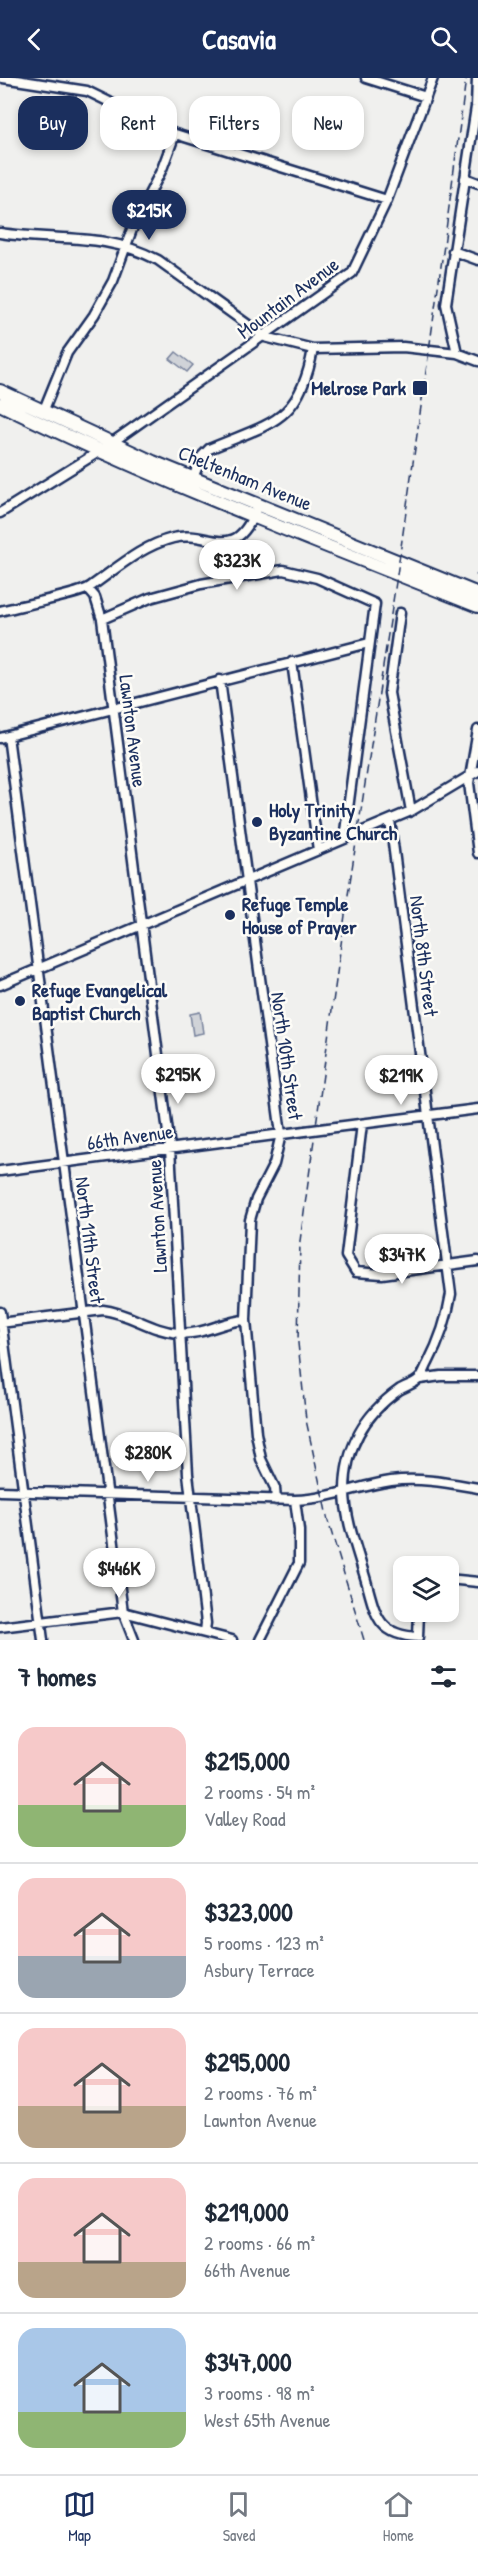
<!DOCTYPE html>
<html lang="en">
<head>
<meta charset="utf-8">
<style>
	:root { --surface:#fff; --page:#f2f2f3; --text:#1f2937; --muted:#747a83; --line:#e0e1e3; --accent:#1b2f5e }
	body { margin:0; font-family:"Patrick Hand",sans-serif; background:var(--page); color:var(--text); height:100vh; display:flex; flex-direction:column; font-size:22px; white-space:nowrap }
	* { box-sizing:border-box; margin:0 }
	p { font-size:20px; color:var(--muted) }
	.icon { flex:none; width:33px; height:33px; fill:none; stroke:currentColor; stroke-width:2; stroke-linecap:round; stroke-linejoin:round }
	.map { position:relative; height:1562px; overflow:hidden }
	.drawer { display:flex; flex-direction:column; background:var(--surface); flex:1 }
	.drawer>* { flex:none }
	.guide { position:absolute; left:18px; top:18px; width:442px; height:54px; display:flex; gap:12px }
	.fabs { position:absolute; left:393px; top:1478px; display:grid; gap:12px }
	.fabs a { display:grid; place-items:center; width:66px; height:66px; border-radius:12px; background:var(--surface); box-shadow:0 3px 9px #0003; font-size:30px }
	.price { position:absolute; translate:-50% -51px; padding:0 14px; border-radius:21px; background:#fff; color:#222; font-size:20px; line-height:39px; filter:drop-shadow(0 2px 3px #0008) }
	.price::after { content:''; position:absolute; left:50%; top:36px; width:18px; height:14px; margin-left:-9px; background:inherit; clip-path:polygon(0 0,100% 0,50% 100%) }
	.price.active { background:var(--accent); color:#fff }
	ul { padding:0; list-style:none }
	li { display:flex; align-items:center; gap:18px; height:150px; padding:0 18px }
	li+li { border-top:2px solid var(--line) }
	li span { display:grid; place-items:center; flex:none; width:168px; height:120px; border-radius:18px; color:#555 }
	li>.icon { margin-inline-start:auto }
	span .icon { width:72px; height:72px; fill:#fffc; stroke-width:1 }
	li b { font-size:26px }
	h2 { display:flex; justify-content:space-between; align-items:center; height:72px; padding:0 18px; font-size:26px }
	.tag { padding:0 21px; border-radius:18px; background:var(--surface); box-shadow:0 3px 9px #0003; font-size:21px; line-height:54px }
	.tag.active { background:var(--accent); color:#fff }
	header { display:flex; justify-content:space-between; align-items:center; height:78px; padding:0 18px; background:var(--accent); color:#fff; font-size:27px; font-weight:800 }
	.menu { display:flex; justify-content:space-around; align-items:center; height:84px; border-top:2px solid var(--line); background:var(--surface); font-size:16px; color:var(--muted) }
	.menu a { display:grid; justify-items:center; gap:3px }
	.menu .active { color:var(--accent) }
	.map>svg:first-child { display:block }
	.green { fill:#d0d3d8; stroke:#76819b; stroke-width:1.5 }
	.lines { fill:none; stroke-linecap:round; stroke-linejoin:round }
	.stream { stroke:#6f7b97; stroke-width:1.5 }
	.minor-casing { stroke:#1b2f5e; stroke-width:13 }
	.highway-casing { stroke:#1b2f5e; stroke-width:16 }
	.minor { stroke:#fdfcf7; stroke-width:8 }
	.highway { stroke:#fdfcf7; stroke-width:12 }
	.rail { stroke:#1b2f5e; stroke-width:1.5; stroke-dasharray:9 4.5; stroke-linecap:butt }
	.minor-bridge-casing { stroke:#1b2f5e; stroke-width:13; stroke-linecap:butt }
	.minor-bridge { stroke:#fdfcf7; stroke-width:8 }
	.poi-dot { fill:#1b2f5e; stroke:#fdfcf7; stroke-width:2 }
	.labels { text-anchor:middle; stroke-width:5; stroke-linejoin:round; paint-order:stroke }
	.street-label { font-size:20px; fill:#1b2f5e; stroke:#fdfcf7 }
	.poi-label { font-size:20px; font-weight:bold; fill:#1b2f5e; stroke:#fdfcf7; text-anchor:start }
</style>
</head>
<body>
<header><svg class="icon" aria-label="back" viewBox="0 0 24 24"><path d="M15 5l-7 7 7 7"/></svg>Casavia<svg class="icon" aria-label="search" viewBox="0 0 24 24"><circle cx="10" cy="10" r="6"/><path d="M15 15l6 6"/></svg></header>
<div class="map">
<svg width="478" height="1562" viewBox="0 0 478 1562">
	<rect width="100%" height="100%" fill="#f0f0ee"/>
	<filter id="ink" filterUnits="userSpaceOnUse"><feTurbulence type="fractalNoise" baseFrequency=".0167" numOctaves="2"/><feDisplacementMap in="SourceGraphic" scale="12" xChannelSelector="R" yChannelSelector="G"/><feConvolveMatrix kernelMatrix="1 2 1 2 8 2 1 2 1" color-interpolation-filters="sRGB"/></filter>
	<g filter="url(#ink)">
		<path class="green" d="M176,274L193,287L187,294L170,281Z
			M200,934L203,955L193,957L190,936Z"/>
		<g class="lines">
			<path class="stream" d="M476,497L478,496"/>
			<g class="minor-casing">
				<path id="minor" d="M3,0L87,13L175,56L387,122
					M366,0L426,19
					M465,100L478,105
					M0,155C59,164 102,153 158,182L265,259L313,271L403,269L457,275L478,283
					M453,173L478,182
					M457,275L446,226L476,29L477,0
					M43,334L67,275L94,237L113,203L134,146L162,91L175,56
					M193,400L202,378L209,371C270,345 300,345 313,271
					M0,435L100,373L352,195L387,122L433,0
					M88,511L95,519L102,541L170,1070L188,1396L206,1545L205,1554
					M0,533C18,528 78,517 90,509C116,491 141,468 173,460C209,451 233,486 255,434
					M400,535L389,615L411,733
					M102,541L150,520L201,506L283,492L317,500L375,526L344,761
					M292,584L318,772
					M220,602L281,1056L274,1086L256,1121L250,1142L246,1242L256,1355L261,1381L275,1410L276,1422
					M478,652L469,705L478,775
					M8,658L123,1534L134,1562
					M0,660L369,565
					M390,742L451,1216C447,1241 440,1262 428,1285C425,1290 423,1298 419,1301C414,1306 405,1308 399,1312C365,1336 345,1370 345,1413C345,1443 359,1477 367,1506C376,1539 379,1557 418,1559
					M368,751L411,733L478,693
					M0,907L349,759
					M362,1046L346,1178L356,1194L382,1196L478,1183
					M328,1050L478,1031
					M0,1093L305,1053
					M0,1234L43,1562
					M0,1245L103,1232C130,1235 151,1253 178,1255C204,1258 221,1243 246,1242
					M420,1301L441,1298H478
					M0,1413L295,1422C328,1421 359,1408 391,1403C420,1399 449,1405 478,1410
					M448,1501L478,1504
					M0,1549L123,1534L232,1562
					M418,1559L419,1533
					M260,1562L299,1485V1452L295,1422"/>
			</g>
			<g class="highway-casing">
				<path id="highway" d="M0,313L153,384L478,516
					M0,326C155,402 317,464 478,528"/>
			</g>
			<use href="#minor" class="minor"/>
			<use href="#highway" class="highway"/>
			<path class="rail" d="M364,1562L328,1443L306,1342L298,1265L300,1163L346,830L396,504L444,167L466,0"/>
			<g class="minor-bridge-casing">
				<path id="minor-bridge" d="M349,758L368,751
					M305,1053L328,1050"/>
			</g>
			<use href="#minor-bridge" class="minor-bridge"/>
		</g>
	</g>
	<g class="poi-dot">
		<rect x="412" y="302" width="16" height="16" rx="3"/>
		<circle cx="257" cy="744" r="6"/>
		<circle cx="230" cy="837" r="6"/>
		<circle cx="20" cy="923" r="6"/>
	</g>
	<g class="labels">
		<g class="street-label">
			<text transform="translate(288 220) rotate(-37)" y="7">Mountain Avenue</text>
			<text transform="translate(245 400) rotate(22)" y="7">Cheltenham Avenue</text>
			<text transform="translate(133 653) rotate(83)" y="7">Lawnton Avenue</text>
			<text transform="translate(424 878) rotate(83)" y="7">North 8th Street</text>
			<text transform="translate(287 978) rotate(82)" y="7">North 10th Street</text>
			<text transform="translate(130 1059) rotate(-8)" y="7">66th Avenue</text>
			<text transform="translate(157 1138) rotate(-93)" y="7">Lawnton Avenue</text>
			<text transform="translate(90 1162) rotate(83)" y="7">North 11th Street</text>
		</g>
		<g class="poi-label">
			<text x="406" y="317" text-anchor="end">Melrose Park</text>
			<text x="269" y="739">Holy Trinity<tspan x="269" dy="23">Byzantine Church</tspan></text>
			<text x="242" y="833">Refuge Temple<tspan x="242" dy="23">House of Prayer</tspan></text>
			<text x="32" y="919">Refuge Evangelical<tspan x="32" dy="23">Baptist Church</tspan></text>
		</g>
	</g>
</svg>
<div class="fabs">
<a><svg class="icon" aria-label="layers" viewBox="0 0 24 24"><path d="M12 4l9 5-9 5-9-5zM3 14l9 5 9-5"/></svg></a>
</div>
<b class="price active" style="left:149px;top:163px">$215K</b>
<b class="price" style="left:237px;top:513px">$323K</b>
<b class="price" style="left:178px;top:1027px">$295K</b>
<b class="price" style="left:401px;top:1028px">$219K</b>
<b class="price" style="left:402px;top:1207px">$347K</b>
<b class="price" style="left:148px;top:1405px">$280K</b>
<b class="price" style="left:119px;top:1521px">$446K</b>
<div class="guide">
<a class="tag active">Buy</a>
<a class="tag">Rent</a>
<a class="tag">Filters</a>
<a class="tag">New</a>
</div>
</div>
<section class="drawer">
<h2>7 homes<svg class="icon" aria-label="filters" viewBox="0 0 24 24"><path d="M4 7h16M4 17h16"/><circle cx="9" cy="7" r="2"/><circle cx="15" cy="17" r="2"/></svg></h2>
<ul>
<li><span style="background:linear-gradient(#f6c9c9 65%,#8fb573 0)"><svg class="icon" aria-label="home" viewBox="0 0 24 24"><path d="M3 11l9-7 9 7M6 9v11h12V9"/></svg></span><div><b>$215,000</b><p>2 rooms · 54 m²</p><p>Valley Road</p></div></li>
<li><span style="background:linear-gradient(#f6c9c9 65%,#9aa5b1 0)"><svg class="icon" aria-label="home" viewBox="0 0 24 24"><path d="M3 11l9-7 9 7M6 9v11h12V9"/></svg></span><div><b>$323,000</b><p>5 rooms · 123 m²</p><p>Asbury Terrace</p></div></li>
<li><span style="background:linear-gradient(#f6c9c9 65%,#b9a48a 0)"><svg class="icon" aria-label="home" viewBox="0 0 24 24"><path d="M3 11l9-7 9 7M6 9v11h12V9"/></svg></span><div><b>$295,000</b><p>2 rooms · 76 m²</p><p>Lawnton Avenue</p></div></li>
<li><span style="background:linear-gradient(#f6c9c9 70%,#b9a48a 0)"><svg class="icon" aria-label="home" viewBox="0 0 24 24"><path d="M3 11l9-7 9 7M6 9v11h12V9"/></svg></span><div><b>$219,000</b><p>2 rooms · 66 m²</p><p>66th Avenue</p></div></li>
<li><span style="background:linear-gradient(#a9c7e8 70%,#8fb573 0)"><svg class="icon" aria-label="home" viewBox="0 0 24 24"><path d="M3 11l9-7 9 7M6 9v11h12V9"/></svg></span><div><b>$347,000</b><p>3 rooms · 98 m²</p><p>West 65th Avenue</p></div></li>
</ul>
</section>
<nav class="menu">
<a class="active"><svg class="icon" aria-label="map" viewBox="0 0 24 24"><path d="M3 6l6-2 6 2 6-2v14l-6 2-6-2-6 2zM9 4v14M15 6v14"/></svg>Map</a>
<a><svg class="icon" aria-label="saved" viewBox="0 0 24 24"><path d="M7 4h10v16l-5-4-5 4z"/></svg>Saved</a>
<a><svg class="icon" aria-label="home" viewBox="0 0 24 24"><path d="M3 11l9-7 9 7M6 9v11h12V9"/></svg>Home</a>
</nav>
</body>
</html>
